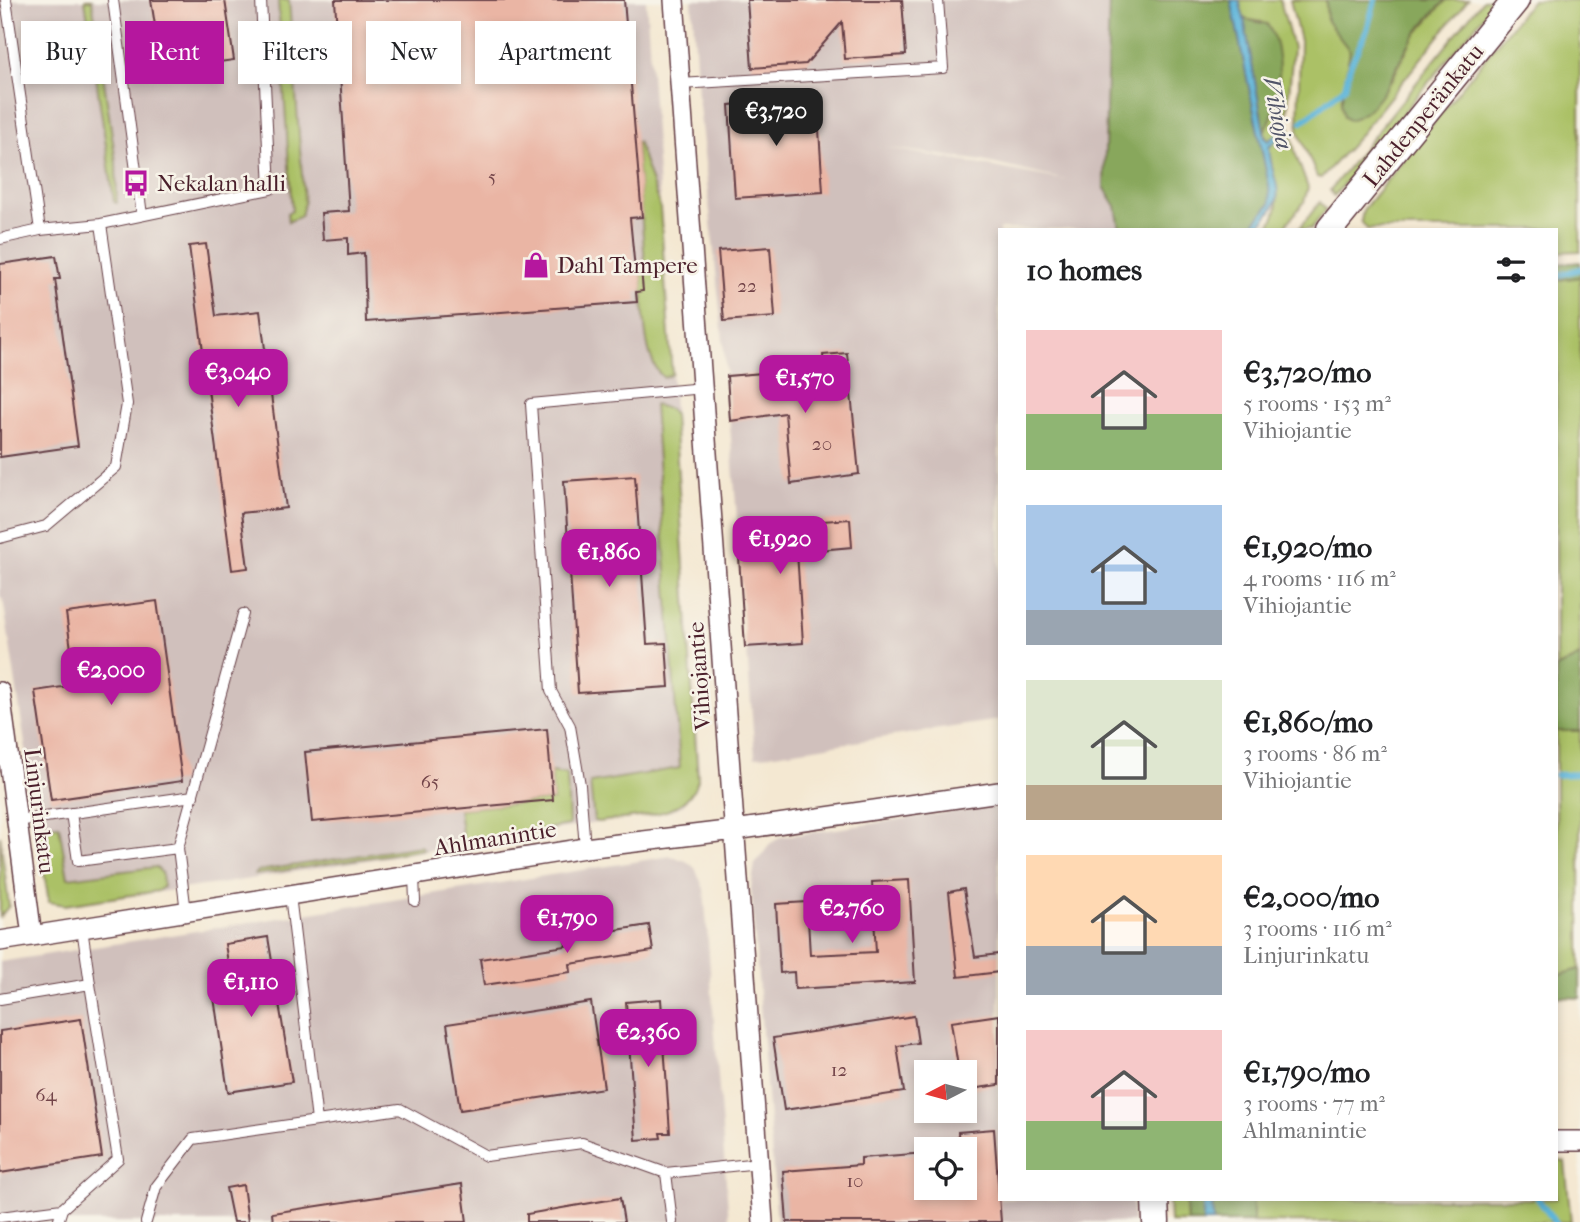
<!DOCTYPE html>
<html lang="en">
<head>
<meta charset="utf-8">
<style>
	:root { --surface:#fff; --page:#f6f6f6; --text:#202124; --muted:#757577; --accent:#b5179e }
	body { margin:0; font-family:"IM FELL French Canon",serif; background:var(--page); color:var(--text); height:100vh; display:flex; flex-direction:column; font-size:26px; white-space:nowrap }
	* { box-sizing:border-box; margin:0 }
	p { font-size:23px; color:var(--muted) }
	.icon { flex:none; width:38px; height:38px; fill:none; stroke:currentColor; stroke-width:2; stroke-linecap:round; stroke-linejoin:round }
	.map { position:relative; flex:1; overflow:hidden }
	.sheet { position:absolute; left:998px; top:228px; width:560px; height:973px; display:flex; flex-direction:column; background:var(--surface); border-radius:0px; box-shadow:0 4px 10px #0003 }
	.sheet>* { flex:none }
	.hud { position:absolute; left:21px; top:21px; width:665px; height:63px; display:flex; gap:14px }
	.needle { width:46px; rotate:264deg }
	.controls { position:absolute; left:914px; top:1060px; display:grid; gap:14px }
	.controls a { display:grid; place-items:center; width:63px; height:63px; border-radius:0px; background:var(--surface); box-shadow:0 4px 10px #0003; font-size:35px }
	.price { position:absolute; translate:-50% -60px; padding:0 16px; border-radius:14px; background:var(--accent); color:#fff; font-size:23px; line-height:46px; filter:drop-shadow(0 2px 4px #0008) }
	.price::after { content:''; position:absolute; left:50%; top:42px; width:21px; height:16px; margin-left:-10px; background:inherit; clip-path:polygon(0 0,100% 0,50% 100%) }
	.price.active { background:#222; color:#fff }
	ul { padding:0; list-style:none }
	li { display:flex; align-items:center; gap:21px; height:175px; padding:0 28px }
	li span { display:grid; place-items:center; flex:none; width:196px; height:140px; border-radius:0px; color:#555 }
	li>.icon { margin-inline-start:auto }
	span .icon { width:84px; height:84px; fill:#fffc; stroke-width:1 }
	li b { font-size:30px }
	h2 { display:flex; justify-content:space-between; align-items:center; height:84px; padding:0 28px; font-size:30px }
	.chip { padding:0 24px; border-radius:0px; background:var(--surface); box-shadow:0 4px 10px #0003; font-size:24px; line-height:63px }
	.chip.active { background:var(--accent); color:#fff }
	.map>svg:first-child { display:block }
	.industrial { fill:#d0c0bc; fill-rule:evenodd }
	.green { fill:#abc166; stroke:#7a7048; stroke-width:2 }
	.forest { fill:#88a75b; stroke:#696343; stroke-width:2 }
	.water { fill:#5db5da; stroke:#546a82; stroke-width:2 }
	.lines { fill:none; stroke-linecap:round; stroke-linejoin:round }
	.stream { stroke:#5db5da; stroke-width:6 }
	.building { fill:#eab5a4 }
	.service-casing { stroke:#643d44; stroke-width:12 }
	.minor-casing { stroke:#643d44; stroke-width:22 }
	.secondary-casing { stroke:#643d44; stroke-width:29 }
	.service { stroke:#fff; stroke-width:10 }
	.minor { stroke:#fff; stroke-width:19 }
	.secondary { stroke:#fff; stroke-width:26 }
	.labels { text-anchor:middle; stroke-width:5; stroke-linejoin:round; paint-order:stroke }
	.number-label { font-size:19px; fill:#724449 }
	.street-label { font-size:23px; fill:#4a1f2b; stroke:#f7f3e8 }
	.poi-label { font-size:23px; fill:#4a1f2b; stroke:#f7f3e8; text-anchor:start }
	.water-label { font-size:24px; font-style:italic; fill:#515468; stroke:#f7f3e8 }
</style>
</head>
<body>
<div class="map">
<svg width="1580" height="1222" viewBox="0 0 1580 1222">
	<rect width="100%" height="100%" fill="#f7f3e8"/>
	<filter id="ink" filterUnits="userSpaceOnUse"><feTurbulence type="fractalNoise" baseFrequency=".0143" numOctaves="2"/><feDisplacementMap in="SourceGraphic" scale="14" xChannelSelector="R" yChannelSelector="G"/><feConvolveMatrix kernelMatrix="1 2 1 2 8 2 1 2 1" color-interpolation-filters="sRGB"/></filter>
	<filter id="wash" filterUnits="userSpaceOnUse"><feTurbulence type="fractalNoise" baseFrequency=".00686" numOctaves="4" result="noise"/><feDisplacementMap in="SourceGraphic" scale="28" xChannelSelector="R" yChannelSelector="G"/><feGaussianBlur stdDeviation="1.57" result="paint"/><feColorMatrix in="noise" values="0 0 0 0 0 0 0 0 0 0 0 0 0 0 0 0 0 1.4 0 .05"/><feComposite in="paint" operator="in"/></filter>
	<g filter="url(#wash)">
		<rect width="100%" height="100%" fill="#f4e8d2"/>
		<path class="industrial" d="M0,0H646L699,772L696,788L683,805L671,811L225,883L65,905L49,902L3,599L0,598Z
			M692,0H1109L1104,187L1116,206L1120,229H999V720L755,757L725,359L698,95ZM877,146L982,161L1070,181L878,146Z
			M999,805V1199H1132L1133,1222H777L751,888L755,864L771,843L781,837ZM926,1073H964V1111H926ZM926,1150H964V1188H926Z
			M671,856L686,861L695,868L704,889L729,1222H0V962Z"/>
		<path class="green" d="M85,0H92L116,162L117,203L114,202Z
			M278,0H289L304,203L301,216L288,222L287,213L292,211Z
			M1239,0H1280L1293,48L1287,117L1296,155L1308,188L1304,202L1283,229H1267C1288,202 1271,176 1269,147L1284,134L1280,132L1268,141L1264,131C1282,108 1284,43 1262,22L1244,19Z
			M1290,0H1326L1327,21L1350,51L1341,104L1366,111L1393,78L1412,39L1446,0H1468L1354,142L1321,178L1317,177L1298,130L1300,41Z
			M1483,0H1497L1334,196L1330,190Z
			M1532,0H1580V251L1556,252V229H1367L1361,221L1363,210Z
			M636,142H638L660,207L664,263L645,264Z
			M1320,202L1326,210L1311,229H1299Z
			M664,268L672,374L664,378C641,360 644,298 641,269Z
			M1580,277V656L1556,668V280Z
			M654,405L669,409L674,415L698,780C685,820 634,816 598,822L594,821L590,783L680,768Z
			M1571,729L1580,731V969L1556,976V919L1561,912L1564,897L1556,889V731Z
			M551,772L567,774L569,825L466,843L463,841L459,809L553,800Z
			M59,825L68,878L156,867L162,873L163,887L158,891L65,905L49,902L37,832L40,827Z
			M0,835L9,906L0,917Z
			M420,846L424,849L255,875L258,871Z
			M1556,1160L1565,1162L1571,1222H1213V1199H1556Z
			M1169,1199H1186L1187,1222H1170Z"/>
		<path class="forest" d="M1109,0H1231L1269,185L1270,204L1249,229H1120L1116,206L1104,187Z
			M1326,0H1446C1434,13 1420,26 1411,41C1393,68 1384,109 1349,120L1344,117L1341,104L1350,51L1327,21Z
			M1244,19L1267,24C1285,49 1282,108 1264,131Z
			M1580,262V277L1556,280V264Z
			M1580,656V731H1556V668Z
			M1580,969V998L1556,997V976Z
			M1186,1199H1203V1222H1187Z
			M1212,1199H1253V1222H1213Z"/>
		<path class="water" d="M1231,0H1239L1244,19L1265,138L1268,141L1280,132L1284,134L1269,147C1272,191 1293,190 1256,229H1249L1270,204L1269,185Z
			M1203,1199H1212L1213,1222H1203Z"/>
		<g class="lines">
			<path class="stream" d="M1302,122L1345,87L1350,66L1367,30L1375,0
				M1556,276L1580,269
				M1556,775L1580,774
				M1538,1199L1555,1222"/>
		</g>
		<g id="blocks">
			<path class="building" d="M151,0H225L234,60L162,70Z
				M335,0H624L642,217L630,218L635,270L641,269L643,291L636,292L637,302L366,322L364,253L348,255V238L323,240L321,213L349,211Z
				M747,0H902L906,55L845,59L842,22L806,64L752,68Z
				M817,98L823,192L735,198L729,105Z
				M206,244L216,316L260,311L286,508L241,513L248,568L232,570L189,246Z
				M770,247L775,317L724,321L718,251Z
				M56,256L60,279H55L78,446L0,457V264Z
				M847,353L859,474L791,484L785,413L730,421L727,376L824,368L823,355Z
				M635,476L647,644L666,643L669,687L578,693L564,481Z
				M850,519L852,547L797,552L803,643L745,647L737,527Z
				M157,601L182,781L51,800L35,691L76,685L66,613Z
				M547,729L553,800L312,822L305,752Z
				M909,880L915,982L795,989L794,972L780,973L776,904L807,902L810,955L876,952L872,882Z
				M964,889L975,957L999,954V972L958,977L949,892Z
				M649,925L653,951L570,964L571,972L484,985L480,959L566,946L565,938Z
				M268,937L292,1082L228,1092L212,984L231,981L225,944Z
				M661,999L670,1133H660L661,1138L636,1140L626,1002Z
				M591,1002L604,1088L460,1110L447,1024Z
				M999,1015V1085L964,1090V1073H959L951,1022Z
				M914,1016L918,1043L897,1046L904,1092L784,1110L773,1038Z
				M81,1019L102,1157L0,1173V1031Z
				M994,1129L1001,1222H787L783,1171L861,1165V1158L926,1153V1188H964V1150H959L958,1132Z
				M462,1184L467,1222H273L272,1213Z
				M243,1185L248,1222H233L226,1188Z
				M620,1198L624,1222H527V1214Z"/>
		</g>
	</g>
	<g filter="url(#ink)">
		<use href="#blocks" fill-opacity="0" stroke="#643d44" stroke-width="2"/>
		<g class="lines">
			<g class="service-casing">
				<path id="service" d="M6,0L40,230L101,224
					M113,0L142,215
					M680,84L943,68L938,0
					M0,239L40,230
					M0,538L46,526L116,467L127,404L101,224L270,189L261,0
					M71,813L78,861L178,848
					M17,821L193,796
					M585,848L580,785L570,726L551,691L531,404L703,388
					M414,876L415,901
					M186,912L178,848L243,614
					M82,928L90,984
					M0,999L90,984L118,1159L62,1209L58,1222
					M317,1121L400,1109L486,1156L582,1143L666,1173L759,1163
					M666,1173L672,1222
					M0,1217L62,1209
					M146,1222L156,1187L193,1139L317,1121L290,895"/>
			</g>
			<g class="minor-casing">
				<path id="minor" d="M674,0L763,1222
					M0,692L32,936
					M0,941L585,848L735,830L999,792
					M1556,1141H1580"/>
			</g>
			<g class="secondary-casing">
				<path id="secondary" d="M1330,229L1516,0
					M1155,1199L1156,1222"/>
			</g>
			<use href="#service" class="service"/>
			<use href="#minor" class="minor"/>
			<use href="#secondary" class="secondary"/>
		</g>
	</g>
	<defs>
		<g id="bus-bare" transform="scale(2.1)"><path d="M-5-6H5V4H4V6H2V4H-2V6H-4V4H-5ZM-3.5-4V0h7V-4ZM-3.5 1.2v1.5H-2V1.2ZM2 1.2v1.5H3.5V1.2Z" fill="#b5179e" stroke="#f7f3e8" stroke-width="2.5" paint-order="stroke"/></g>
		<g id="shop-bare" transform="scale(2.1)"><path d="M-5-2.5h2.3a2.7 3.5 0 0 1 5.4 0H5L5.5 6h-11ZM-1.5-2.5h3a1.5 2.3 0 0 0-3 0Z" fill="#b5179e" stroke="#f7f3e8" stroke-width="2.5" paint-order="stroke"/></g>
	</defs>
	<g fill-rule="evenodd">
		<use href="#bus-bare" x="136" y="183"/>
		<use href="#shop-bare" x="536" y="265"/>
	</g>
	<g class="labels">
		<g class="number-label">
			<text x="492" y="183">5</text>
			<text x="747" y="292">22</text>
			<text x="822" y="450">20</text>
			<text x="430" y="788">65</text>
			<text x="839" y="1076">12</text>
			<text x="46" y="1101">64</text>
			<text x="855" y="1187">10</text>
		</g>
		<g class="street-label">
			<text transform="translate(1423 115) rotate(-51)" y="8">Lahdenperänkatu</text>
			<text transform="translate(699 676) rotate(-94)" y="8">Vihiojantie</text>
			<text transform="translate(40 811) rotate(83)" y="8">Linjurinkatu</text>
			<text transform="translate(495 838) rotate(-9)" y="8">Ahlmanintie</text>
		</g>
		<g class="poi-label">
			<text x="157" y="191">Nekalan halli</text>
			<text x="557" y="273">Dahl Tampere</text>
		</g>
		<g class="water-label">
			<text transform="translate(1278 113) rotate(79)" y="8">Vihioja</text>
		</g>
	</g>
</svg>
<div class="controls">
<a><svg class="needle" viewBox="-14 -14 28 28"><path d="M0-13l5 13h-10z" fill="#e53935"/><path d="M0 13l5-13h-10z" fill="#757577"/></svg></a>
<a><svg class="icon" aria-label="locate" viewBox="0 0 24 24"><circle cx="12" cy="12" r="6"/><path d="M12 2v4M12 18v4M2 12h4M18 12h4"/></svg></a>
</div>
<b class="price active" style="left:776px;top:148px">€3,720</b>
<b class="price" style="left:238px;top:409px">€3,040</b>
<b class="price" style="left:805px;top:415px">€1,570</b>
<b class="price" style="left:780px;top:576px">€1,920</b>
<b class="price" style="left:609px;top:589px">€1,860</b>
<b class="price" style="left:111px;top:707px">€2,000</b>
<b class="price" style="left:852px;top:945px">€2,760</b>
<b class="price" style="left:567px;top:955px">€1,790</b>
<b class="price" style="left:251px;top:1019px">€1,110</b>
<b class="price" style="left:648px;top:1069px">€2,360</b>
<div class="hud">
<a class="chip">Buy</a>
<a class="chip active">Rent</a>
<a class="chip">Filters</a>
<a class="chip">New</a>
<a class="chip">Apartment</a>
</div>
<section class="sheet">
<h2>10 homes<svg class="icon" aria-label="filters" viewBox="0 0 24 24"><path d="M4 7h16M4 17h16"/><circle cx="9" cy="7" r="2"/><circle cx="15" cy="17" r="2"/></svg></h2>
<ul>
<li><span style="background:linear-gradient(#f6c9c9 60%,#8fb573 0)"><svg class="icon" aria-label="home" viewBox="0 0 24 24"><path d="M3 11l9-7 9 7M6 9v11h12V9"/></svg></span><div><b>€3,720/mo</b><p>5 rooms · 153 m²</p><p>Vihiojantie</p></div></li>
<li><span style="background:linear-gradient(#a9c7e8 75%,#9aa5b1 0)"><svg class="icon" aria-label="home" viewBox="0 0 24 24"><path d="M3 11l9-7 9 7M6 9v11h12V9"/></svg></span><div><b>€1,920/mo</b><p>4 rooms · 116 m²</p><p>Vihiojantie</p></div></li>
<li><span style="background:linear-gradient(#dfe7d0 75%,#b9a48a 0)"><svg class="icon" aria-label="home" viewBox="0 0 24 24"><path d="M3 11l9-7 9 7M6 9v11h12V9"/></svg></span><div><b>€1,860/mo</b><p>3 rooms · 86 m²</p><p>Vihiojantie</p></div></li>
<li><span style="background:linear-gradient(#ffd9b3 65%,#9aa5b1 0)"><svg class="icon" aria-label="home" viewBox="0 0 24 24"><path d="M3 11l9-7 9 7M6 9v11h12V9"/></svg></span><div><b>€2,000/mo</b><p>3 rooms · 116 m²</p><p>Linjurinkatu</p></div></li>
<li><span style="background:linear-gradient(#f6c9c9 65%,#8fb573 0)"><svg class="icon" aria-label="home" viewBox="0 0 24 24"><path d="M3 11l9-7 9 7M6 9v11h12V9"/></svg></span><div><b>€1,790/mo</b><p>3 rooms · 77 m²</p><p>Ahlmanintie</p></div></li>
</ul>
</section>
</div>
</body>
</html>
